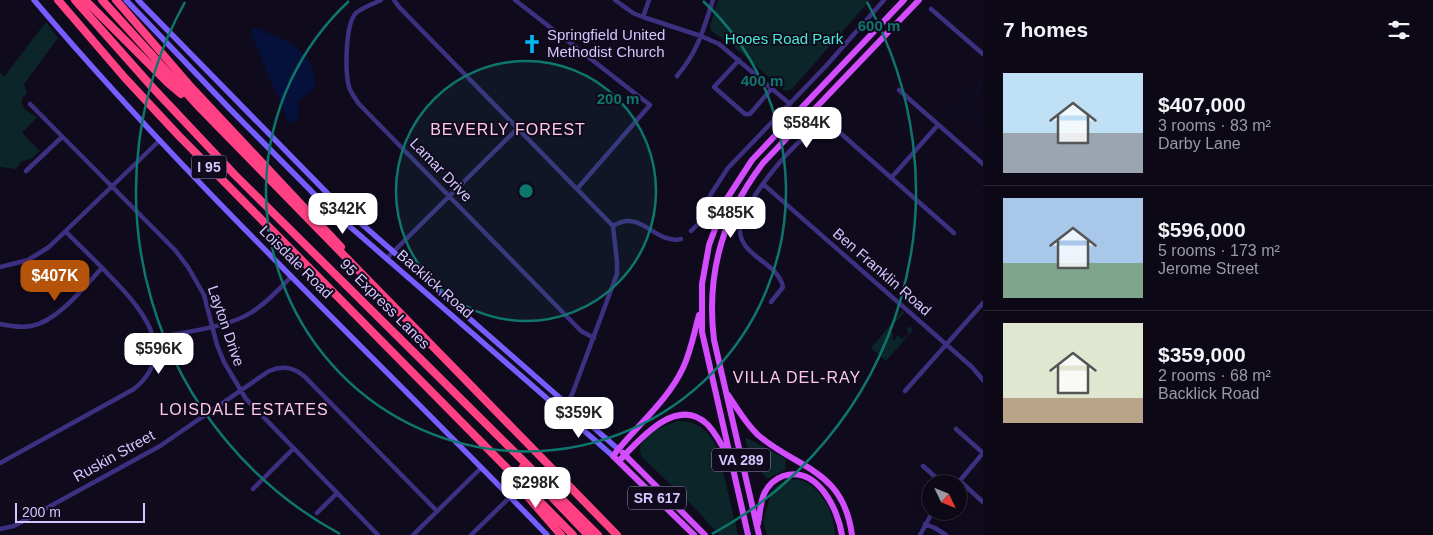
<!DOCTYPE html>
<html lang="en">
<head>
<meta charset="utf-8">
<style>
	:root { --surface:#0c0816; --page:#15111f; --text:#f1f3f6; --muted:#9a9aa1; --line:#2c2935; --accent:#b45309 }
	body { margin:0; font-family:Arial,sans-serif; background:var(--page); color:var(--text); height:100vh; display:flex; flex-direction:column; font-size:19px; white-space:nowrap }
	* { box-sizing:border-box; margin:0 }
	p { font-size:16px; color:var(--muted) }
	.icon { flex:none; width:28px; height:28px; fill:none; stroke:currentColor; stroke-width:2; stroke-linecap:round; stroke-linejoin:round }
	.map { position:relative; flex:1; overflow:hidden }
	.panel { display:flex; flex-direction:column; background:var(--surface); width:450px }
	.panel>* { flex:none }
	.needle { width:32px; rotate:133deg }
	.buttons { position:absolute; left:922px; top:475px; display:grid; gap:10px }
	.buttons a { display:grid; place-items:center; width:45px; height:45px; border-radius:50%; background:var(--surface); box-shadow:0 2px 8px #0003,0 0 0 1px var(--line); font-size:25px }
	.scale { position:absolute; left:15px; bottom:12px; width:130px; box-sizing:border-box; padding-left:5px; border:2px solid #d4c6ff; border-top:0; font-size:14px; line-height:18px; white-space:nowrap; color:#d4c6ff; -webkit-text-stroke:4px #100a1d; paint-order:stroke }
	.price { position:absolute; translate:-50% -42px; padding:0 11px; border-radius:10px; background:#fff; color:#222; font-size:16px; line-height:32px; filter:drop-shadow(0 1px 2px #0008) }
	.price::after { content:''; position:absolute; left:50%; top:30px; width:15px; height:11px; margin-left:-8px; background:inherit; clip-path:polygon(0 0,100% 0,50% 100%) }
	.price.active { background:var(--accent); color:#fff }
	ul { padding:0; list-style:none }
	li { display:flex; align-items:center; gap:15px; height:125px; padding:0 20px }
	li+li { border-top:1px solid var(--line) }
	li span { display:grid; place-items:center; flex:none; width:140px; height:100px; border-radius:0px; color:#555 }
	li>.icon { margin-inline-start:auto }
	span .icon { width:60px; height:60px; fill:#fffc; stroke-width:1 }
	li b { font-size:21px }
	h2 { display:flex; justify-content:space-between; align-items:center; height:60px; padding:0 20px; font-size:21px }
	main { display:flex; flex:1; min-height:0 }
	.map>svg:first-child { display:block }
	.green { fill:#0c2528 }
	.water { fill:#05113b }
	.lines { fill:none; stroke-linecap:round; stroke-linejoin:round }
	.stream { stroke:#05113b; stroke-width:1 }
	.street { stroke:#3e3080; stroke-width:4.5 }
	.secondary { stroke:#765dff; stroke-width:5.5 }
	.primary { stroke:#d34dff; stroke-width:6 }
	.highway { stroke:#ff4183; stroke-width:8 }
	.ring { fill:none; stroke:#0f766e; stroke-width:2.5 }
	.labels { text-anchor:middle; stroke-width:4; stroke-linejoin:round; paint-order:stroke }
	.shield { fill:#100a1d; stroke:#998ebb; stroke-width:1 }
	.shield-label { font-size:14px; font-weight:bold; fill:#d4c6ff }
	.poi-label { font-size:15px; fill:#d4c6ff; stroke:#100a1d; text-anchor:start }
	.park-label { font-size:15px; fill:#49e8d5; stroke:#100a1d }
	.street-label { font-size:15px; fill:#d4c6ff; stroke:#100a1d }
	.neighbourhood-label { font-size:16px; letter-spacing:1px; fill:#ffc8e4; stroke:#100a1d }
	.centre { fill:#0f766e; stroke:#100a1d; stroke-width:2.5 }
	.ring-label { font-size:15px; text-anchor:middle; font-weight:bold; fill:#0f766e; stroke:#100a1d; stroke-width:4; stroke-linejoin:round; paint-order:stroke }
</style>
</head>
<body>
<main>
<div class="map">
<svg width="983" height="535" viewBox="0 0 983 535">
	<rect width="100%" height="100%" fill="#100a1d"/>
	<path class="green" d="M718,0H870L792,89L787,91L784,90L732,45L711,31L710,26Z
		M46,22L58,38L24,84L27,94L23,97L21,103L25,110L37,117L22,133L40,151L32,158L21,162L16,169L0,167V73L4,77Z
		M903,310L904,313L893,325L894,326L891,332L893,334L892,339L895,340L897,335L902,339L909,334L907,329L909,326L913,330L886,361L871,348Z
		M682,421C701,423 710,433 718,450L738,535H719L692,505L641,456C641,454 640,451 640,448C640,434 670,422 682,421Z
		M745,437L786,459L785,470L767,479L760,470L752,467Z
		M787,480C791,480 796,479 800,480C821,486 835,514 835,535H767L763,522L771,493L776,486Z"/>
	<path class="water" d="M253,27C261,29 268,33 275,36C299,46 317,60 315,88L298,101L299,114L297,120L289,123L251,34Z"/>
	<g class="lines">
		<path class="stream" d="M963,104L971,115L983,125
			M942,116L963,104L983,83"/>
		<path class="street" d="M381,0C373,4 363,7 356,13C345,24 345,72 349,87C351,93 355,98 359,104L581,331L594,338
			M394,0L399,7L613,226C642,208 654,245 681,239
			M515,0L650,105L577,189
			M615,0L633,13L643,17L701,36L719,44L790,104
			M931,9L983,54
			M643,17L649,0
			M739,60L714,87L745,114H750L772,88
			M677,76C698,51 703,31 713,0
			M899,90L983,164
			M30,104L175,250L188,267L204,295L217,345L224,362L246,399L378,535
			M26,171L62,137
			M891,178L938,125
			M763,184L972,367L983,380
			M691,231L698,224L711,194L728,168L826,66L884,0
			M386,259L518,128
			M0,267L28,260L49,247L159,141
			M771,302L783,287C778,262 741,257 740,231C739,207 798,134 820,127C827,124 832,127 838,131L954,233
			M0,324C10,326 20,328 31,326C57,322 84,287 102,268
			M154,338C183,332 228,328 252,312C267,303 279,289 292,276
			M905,391L983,303
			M567,404L573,392L617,274V262L613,226
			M956,429L983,453
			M0,463L134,389C182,350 137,304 107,273C94,259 80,246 66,232
			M923,466L943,484
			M960,481L983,502
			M957,484L983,453
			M253,489L293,449
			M317,513L337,493
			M925,524L935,528L946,535
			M0,529L14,526L160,446L269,371C283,365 294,367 305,377L437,511
			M413,535L481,468
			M471,535L510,497
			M920,535L933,511"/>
		<path class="secondary" d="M34,0C194,189 376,357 547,535
			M126,0L228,107L324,204L613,456
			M138,0L331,197L618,449"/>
		<path class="primary" d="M728,395C737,408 746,424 758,435C799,470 843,469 852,535
			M623,453L705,535
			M619,461C639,440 677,394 708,425C716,434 722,445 727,455
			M758,524C760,514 760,503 764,494C768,485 775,479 783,476C817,465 838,509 842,535
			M694,535L613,456C636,426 667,402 683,368C691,351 694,333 699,315
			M748,535L702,332V284L709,245L726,200L752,160L904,0
			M759,535L714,340C706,275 723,215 763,163L919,0"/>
		<path class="highway" d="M58,0L125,78L179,136L573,535
			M75,0L153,88L235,175L598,535
			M85,0L168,83L181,94
			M102,0L199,107L617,535
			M116,0L191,87L341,247
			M523,467L588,535
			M515,482L561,535"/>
	</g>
	<circle cx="526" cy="191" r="130" fill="#0f766e" fill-opacity=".12"/>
	<g class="ring">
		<circle cx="526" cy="191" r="130"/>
		<path d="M703 1A260 260 0 1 1 349 1"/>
		<path d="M340 534A390 390 0 0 1 185 2M867 2A390 390 0 0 1 712 534"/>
	</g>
	<defs>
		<g id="church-bare" transform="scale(1.5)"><path d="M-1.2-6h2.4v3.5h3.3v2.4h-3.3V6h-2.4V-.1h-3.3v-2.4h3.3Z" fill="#00baf1" stroke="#100a1d" stroke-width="2.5" paint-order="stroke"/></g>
	</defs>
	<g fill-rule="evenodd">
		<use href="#church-bare" x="532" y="44"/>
	</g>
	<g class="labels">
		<g class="shield">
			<rect x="191.5" y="155.5" width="35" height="23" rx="4"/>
			<rect x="712" y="448.5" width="58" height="23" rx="4"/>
			<rect x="628" y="486.5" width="58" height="23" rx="4"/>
		</g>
		<g class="shield-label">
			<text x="209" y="172">I 95</text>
			<text x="741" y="465">VA 289</text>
			<text x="657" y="503">SR 617</text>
		</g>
		<g class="poi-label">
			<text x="547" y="40">Springfield United<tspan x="547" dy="17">Methodist Church</tspan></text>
		</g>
		<g class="park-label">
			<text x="784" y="44">Hooes Road Park</text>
		</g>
		<g class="street-label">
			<text transform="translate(441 170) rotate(46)" y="5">Lamar Drive</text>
			<text transform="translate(296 262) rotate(45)" y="5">Loisdale Road</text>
			<text transform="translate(882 272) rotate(41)" y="5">Ben Franklin Road</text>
			<text transform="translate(435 284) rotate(41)" y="5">Backlick Road</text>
			<text transform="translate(385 304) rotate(45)" y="5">95 Express Lanes</text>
			<text transform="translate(226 326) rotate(71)" y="5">Layton Drive</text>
			<text transform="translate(114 456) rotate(-29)" y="5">Ruskin Street</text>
		</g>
		<g class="neighbourhood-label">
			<text x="508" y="135">BEVERLY FOREST</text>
			<text x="797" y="383">VILLA DEL-RAY</text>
			<text x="244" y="415">LOISDALE ESTATES</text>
		</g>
	</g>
	<circle cx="526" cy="191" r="8" class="centre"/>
	<g class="ring-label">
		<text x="879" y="31">600 m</text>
		<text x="762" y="86">400 m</text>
		<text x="618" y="104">200 m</text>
	</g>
</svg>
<div class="buttons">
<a><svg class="needle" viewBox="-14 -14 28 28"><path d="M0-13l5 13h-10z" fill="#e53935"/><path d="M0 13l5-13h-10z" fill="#9a9aa1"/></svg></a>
</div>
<div class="scale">200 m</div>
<b class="price" style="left:807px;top:149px">$584K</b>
<b class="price" style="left:343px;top:235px">$342K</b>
<b class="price" style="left:731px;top:239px">$485K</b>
<b class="price active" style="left:55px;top:302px">$407K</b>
<b class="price" style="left:159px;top:375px">$596K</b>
<b class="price" style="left:579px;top:439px">$359K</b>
<b class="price" style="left:536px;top:509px">$298K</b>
</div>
<section class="panel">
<h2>7 homes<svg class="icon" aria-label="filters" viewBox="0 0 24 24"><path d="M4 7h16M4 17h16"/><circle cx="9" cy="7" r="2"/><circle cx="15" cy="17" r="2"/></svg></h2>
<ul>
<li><span style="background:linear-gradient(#bfe0f5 60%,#9aa5b1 0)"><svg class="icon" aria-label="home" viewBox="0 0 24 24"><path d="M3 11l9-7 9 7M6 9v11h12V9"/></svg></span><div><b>$407,000</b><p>3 rooms · 83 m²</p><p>Darby Lane</p></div></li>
<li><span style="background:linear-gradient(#a9c7e8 65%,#7fa58c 0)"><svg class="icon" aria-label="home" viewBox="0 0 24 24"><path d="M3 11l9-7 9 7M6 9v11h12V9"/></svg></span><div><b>$596,000</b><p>5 rooms · 173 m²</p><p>Jerome Street</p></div></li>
<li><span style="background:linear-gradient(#dfe7d0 75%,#b9a48a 0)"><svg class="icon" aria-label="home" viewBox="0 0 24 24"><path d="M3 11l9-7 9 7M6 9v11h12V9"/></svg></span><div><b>$359,000</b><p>2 rooms · 68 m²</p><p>Backlick Road</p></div></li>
</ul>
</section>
</main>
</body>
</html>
